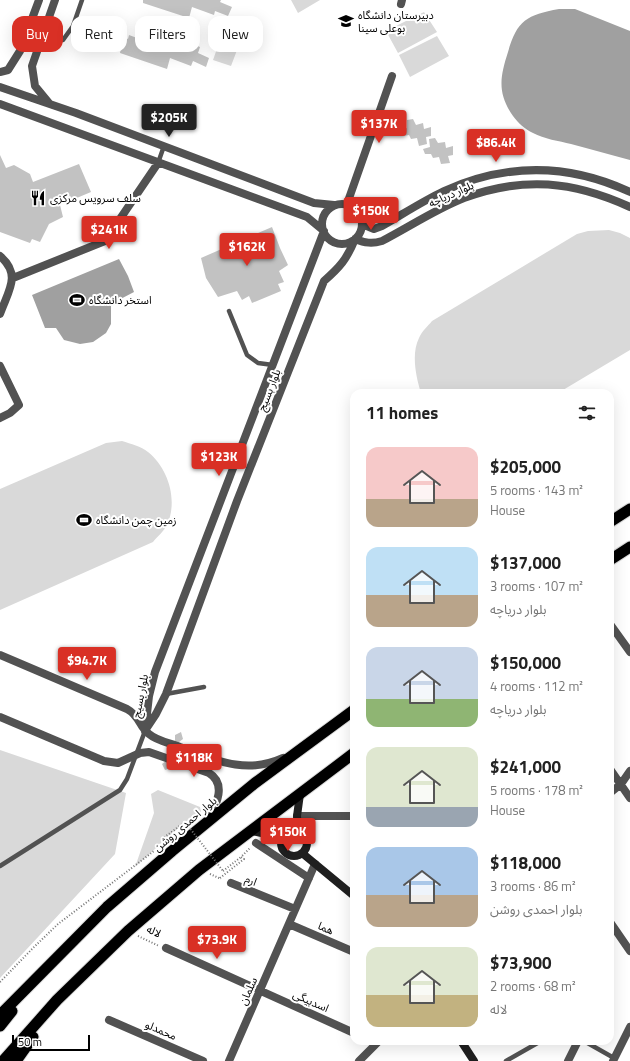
<!DOCTYPE html>
<html lang="en">
<head>
<meta charset="utf-8">
<style>
	:root { --surface:#fff; --page:#f2f2f2; --text:#222; --muted:#767676; --accent:#d93025 }
	body { margin:0; font-family:"Titillium Web","Noto Sans Arabic",sans-serif; background:var(--page); color:var(--text); height:100vh; display:flex; flex-direction:column; font-size:15px; white-space:nowrap }
	* { box-sizing:border-box; margin:0 }
	p { font-size:13px; color:var(--muted) }
	.icon { flex:none; width:22px; height:22px; fill:none; stroke:currentColor; stroke-width:2; stroke-linecap:round; stroke-linejoin:round }
	.map { position:relative; flex:1; overflow:hidden }
	.details { position:absolute; left:350px; top:389px; width:264px; height:656px; display:flex; flex-direction:column; background:var(--surface); border-radius:12px; box-shadow:0 4px 16px #0002 }
	.details>* { flex:none }
	.hud { position:absolute; left:12px; top:16px; width:278px; height:36px; display:flex; gap:8px }
	.scale { position:absolute; left:12px; bottom:10px; width:78px; box-sizing:border-box; padding-left:4px; border:2px solid #000; border-top:0; font-size:11px; line-height:14px; white-space:nowrap; color:#000; -webkit-text-stroke:3px #fff; paint-order:stroke }
	.price { position:absolute; translate:-50% -34px; padding:0 9px; border-radius:4px; background:var(--accent); color:#fff; font-size:13px; line-height:26px; filter:drop-shadow(0 1px 2px #0008) }
	.price::after { content:''; position:absolute; left:50%; top:24px; width:12px; height:9px; margin-left:-6px; background:inherit; clip-path:polygon(0 0,100% 0,50% 100%) }
	.price.selected { background:#222; color:#fff }
	ul { padding:0; list-style:none }
	li { display:flex; align-items:center; gap:12px; height:100px; padding:0 16px }
	li span { display:grid; place-items:center; flex:none; width:112px; height:80px; border-radius:12px; color:#555 }
	li>.icon { margin-inline-start:auto }
	span .icon { width:48px; height:48px; fill:#fffc; stroke-width:1 }
	li b { font-size:17px }
	h2 { display:flex; justify-content:space-between; align-items:center; height:48px; padding:0 16px; font-size:17px }
	.chip { padding:0 14px; border-radius:12px; background:var(--surface); box-shadow:0 4px 16px #0002; font-size:14px; line-height:36px }
	.chip.selected { background:var(--accent); color:#fff }
	.map>svg:first-child { display:block }
	.green { fill:#d9d9d9 }
	.water { fill:#a0a0a0 }
	.building { fill:#c2c2c2 }
	.lines { fill:none; stroke-linecap:round; stroke-linejoin:round }
	.trunk-casing { stroke:#dbdbdb; stroke-width:13 }
	.path { stroke:#747474; stroke-width:2; stroke-dasharray:1 2; stroke-linecap:butt }
	.service { stroke:#525252; stroke-width:4.5 }
	.minor { stroke:#525252; stroke-width:8 }
	.secondary { stroke:#1f1f1f; stroke-width:8 }
	.trunk { stroke:#000; stroke-width:11 }
	.path-bridge { stroke:#747474; stroke-width:2; stroke-dasharray:1 2; stroke-linecap:butt }
	.labels { text-anchor:middle; stroke-width:4; stroke-linejoin:round; paint-order:stroke }
	.poi-label { font-size:11px; fill:#000; stroke:#fff; text-anchor:start }
	.street-label { font-size:11px; fill:#000; stroke:#fff }
</style>
</head>
<body>
<div class="map">
<svg width="630" height="1061" viewBox="0 0 630 1061">
	<rect width="100%" height="100%" fill="#fff"/>
	<path class="green" d="M291,0H320L298,13Z
		M424,12L437,32L398,53L386,31Z
		M224,29L242,37L231,66L213,60Z
		M437,36L449,56L410,77L399,55Z
		M609,230L620,233L630,238V350L558,393H421C416,377 411,354 419,338C422,331 428,326 432,321L577,234L588,231Z
		M122,441C131,444 141,446 148,452C169,469 178,501 167,525C164,531 157,537 153,542L0,610V489L106,443Z
		M0,750L126,793L115,854L0,978Z
		M158,790L200,807L201,812L197,816L185,822L135,867L154,813L151,794Z"/>
	<path class="water" d="M559,9H575L630,31V160C610,155 591,149 571,144C559,141 544,139 533,133C525,129 518,123 513,116C497,93 500,77 508,52C517,20 527,15 559,9Z
		M119,259L128,276L134,292L111,304V324L106,333L93,342L80,344L64,340L56,328H45L32,295Z"/>
	<path class="building" d="M143,0H221L220,2L232,7L228,16L215,11L214,15L192,7L189,18L143,3Z
		M115,33L128,39L129,35L164,48L169,34L200,47L198,53L209,58L206,67L193,61L191,66L170,58L167,69L120,53L121,48L111,44Z
		M413,119L416,125L423,123L424,129L431,127V136L426,137L427,144L419,146L417,138L411,139L409,135L403,136L401,130L407,128V120Z
		M435,138L438,143L445,142L446,148L453,146V155L448,156L450,163L441,164L439,157L433,158L431,154H425L423,149L430,147L429,139Z
		M0,155L6,168L14,165L30,174L33,182L79,164L91,192L60,205L63,217L49,224L40,242L32,239L30,243L0,232Z
		M272,227L280,248L288,265L279,271L284,282L278,284L281,291L252,303L249,296L242,300L237,291L218,297L206,278L201,258Z
		M181,732L183,739L179,742L170,764L171,768L165,770L162,764L166,761L175,740V735Z"/>
	<g class="lines">
		<g class="trunk-casing">
			<path id="trunk" d="M610,522L630,509
				M610,560L630,547
				M0,1015L107,907L172,851L255,783L354,710
				M0,1026L12,1011
				M3,1061L57,1000L128,931L199,870L354,753
				M16,1061L33,1037"/>
		</g>
		<path class="path" d="M166,844L162,839L185,822
			M223,871L241,857
			M210,874L221,879
			M220,878L244,859L241,857L250,848
			M138,936L159,946
			M0,982L33,948L58,924L154,851"/>
		<path class="service" d="M28,29L55,39L63,40L73,26L82,0
			M158,163L164,146
			M229,311L247,355L258,363L273,365
			M166,694L204,687
			M0,866L120,790L127,779L145,731
			M584,1041L614,1058
			M506,1061L541,1041"/>
		<path class="minor" d="M401,4L402,0
			M0,72L8,70L20,51L39,0
			M0,87L76,113L314,203L334,205
			M49,103L35,86L32,66L55,0
			M0,104L307,217L324,231L155,672L149,696L145,731
			M347,204L392,76
			M322 224a20 20 0 1 1 40 0a20 20 0 1 1-40 0Z
			M362,224L374,229L382,226C403,214 423,201 444,191C506,163 568,163 630,192
			M0,256C22,275 8,291 0,314
			M13,278L105,241L158,163
			M0,366L19,405L10,413L0,418
			M610,624L630,652
			M0,655L127,709C140,716 139,727 149,734C157,741 170,743 180,747C215,760 246,775 283,758
			M0,717L104,761L118,763L140,753L149,752L209,773C227,784 216,805 209,819
			M146,729L156,714L166,694L237,501L324,281C340,267 347,259 355,239C365,243 372,244 382,241C409,227 436,209 464,198C524,176 573,181 630,207
			M610,769L630,798
			M610,793L621,784L630,771
			M297,816H354
			M256,843L309,878
			M231,883L295,909
			M610,922L630,951
			M289,924L354,952
			M166,948L354,1033
			M109,1020L203,1061
			M229,1061L315,864
			M359,1061L379,1041
			M568,1061L578,1041
			M613,1061L630,1027"/>
		<path class="secondary" d="M281 843a13 13 0 1 1 26 0a13 13 0 1 1-26 0Z
			M252,831L266,834L281,841
			M298,831L297,816L300,794
			M302,853L354,896
			M461,1041L474,1061"/>
		<use href="#trunk" class="trunk"/>
		<path class="path-bridge" d="M185,822L223,871"/>
	</g>
	<defs>
		<g id="school-bare" transform="scale(1.2)"><path d="M0-5L7-2L0 1L-7-2ZM-4 1L0 2.5L4 1V4Q0 6-4 4Z" fill="#000" stroke="#fff" stroke-width="2.5" paint-order="stroke"/></g>
		<g id="restaurant-bare" transform="scale(1.2)"><path d="M-5-6h1v4h1v-4h1v4h1v-4h1v5L-1.5 .5V6h-2V.5L-5-1ZM5-6V6H3V1.5H1.5Q1.5-4 5-6Z" fill="#000" stroke="#fff" stroke-width="2.5" paint-order="stroke"/></g>
		<g id="stadium-bare" transform="scale(1.2)"><path d="M0-5a6.5 5 0 1 0 0 10a6.5 5 0 1 0 0-10ZM-3.5-1.8h7v3.6h-7Z" fill="#000" stroke="#fff" stroke-width="2.5" paint-order="stroke"/></g>
	</defs>
	<g fill-rule="evenodd">
		<use href="#school-bare" x="346" y="21"/>
		<use href="#restaurant-bare" x="38" y="198"/>
		<use href="#stadium-bare" x="77" y="300"/>
		<use href="#stadium-bare" x="84" y="520"/>
	</g>
	<g class="labels">
		<g class="poi-label">
			<text x="358" y="19">دبیرستان دانشگاه<tspan x="358" dy="13">بوعلی سینا</tspan></text>
			<text x="50" y="202">سلف سرویس مرکزی</text>
			<text x="89" y="304">استخر دانشگاه</text>
			<text x="96" y="524">زمین چمن دانشگاه</text>
		</g>
		<g class="street-label">
			<text transform="translate(451 194) rotate(-24)" y="4">بلوار دریاچه</text>
			<text transform="translate(269 390) rotate(-68)" y="4">بلوار بسیج</text>
			<text transform="translate(140 696) rotate(-79)" y="4">بلوار بسیج</text>
			<text transform="translate(185 824) rotate(-40)" y="4">بلوار احمدی روشن</text>
			<text transform="translate(251 880) rotate(22)" y="4">ارم</text>
			<text transform="translate(326 928) rotate(24)" y="4">هما</text>
			<text transform="translate(154 931) rotate(24)" y="4">لاله</text>
			<text transform="translate(248 991) rotate(-66)" y="4">سلمان</text>
			<text transform="translate(311 1001) rotate(24)" y="4">اسدبیگی</text>
			<text transform="translate(161 1030) rotate(23)" y="4">محمدلو</text>
		</g>
	</g>
</svg>
<div class="scale">50 m</div>
<b class="price selected" style="left:169px;top:138px">$205K</b>
<b class="price" style="left:379px;top:144px">$137K</b>
<b class="price" style="left:496px;top:163px">$86.4K</b>
<b class="price" style="left:371px;top:231px">$150K</b>
<b class="price" style="left:109px;top:250px">$241K</b>
<b class="price" style="left:247px;top:267px">$162K</b>
<b class="price" style="left:219px;top:477px">$123K</b>
<b class="price" style="left:87px;top:681px">$94.7K</b>
<b class="price" style="left:194px;top:778px">$118K</b>
<b class="price" style="left:288px;top:852px">$150K</b>
<b class="price" style="left:217px;top:960px">$73.9K</b>
<div class="hud">
<a class="chip selected">Buy</a>
<a class="chip">Rent</a>
<a class="chip">Filters</a>
<a class="chip">New</a>
</div>
<section class="details">
<h2>11 homes<svg class="icon" aria-label="filters" viewBox="0 0 24 24"><path d="M4 7h16M4 17h16"/><circle cx="9" cy="7" r="2"/><circle cx="15" cy="17" r="2"/></svg></h2>
<ul>
<li><span style="background:linear-gradient(#f6c9c9 65%,#b9a48a 0)"><svg class="icon" aria-label="home" viewBox="0 0 24 24"><path d="M3 11l9-7 9 7M6 9v11h12V9"/></svg></span><div><b>$205,000</b><p>5 rooms · 143 m²</p><p>House</p></div></li>
<li><span style="background:linear-gradient(#bfe0f5 60%,#b9a48a 0)"><svg class="icon" aria-label="home" viewBox="0 0 24 24"><path d="M3 11l9-7 9 7M6 9v11h12V9"/></svg></span><div><b>$137,000</b><p>3 rooms · 107 m²</p><p>بلوار دریاچه</p></div></li>
<li><span style="background:linear-gradient(#c9d6e8 65%,#8fb573 0)"><svg class="icon" aria-label="home" viewBox="0 0 24 24"><path d="M3 11l9-7 9 7M6 9v11h12V9"/></svg></span><div><b>$150,000</b><p>4 rooms · 112 m²</p><p>بلوار دریاچه</p></div></li>
<li><span style="background:linear-gradient(#dfe7d0 75%,#9aa5b1 0)"><svg class="icon" aria-label="home" viewBox="0 0 24 24"><path d="M3 11l9-7 9 7M6 9v11h12V9"/></svg></span><div><b>$241,000</b><p>5 rooms · 178 m²</p><p>House</p></div></li>
<li><span style="background:linear-gradient(#a9c7e8 60%,#b9a48a 0)"><svg class="icon" aria-label="home" viewBox="0 0 24 24"><path d="M3 11l9-7 9 7M6 9v11h12V9"/></svg></span><div><b>$118,000</b><p>3 rooms · 86 m²</p><p>بلوار احمدی روشن</p></div></li>
<li><span style="background:linear-gradient(#dfe7d0 60%,#c2b280 0)"><svg class="icon" aria-label="home" viewBox="0 0 24 24"><path d="M3 11l9-7 9 7M6 9v11h12V9"/></svg></span><div><b>$73,900</b><p>2 rooms · 68 m²</p><p>لاله</p></div></li>
</ul>
</section>
</div>
</body>
</html>
